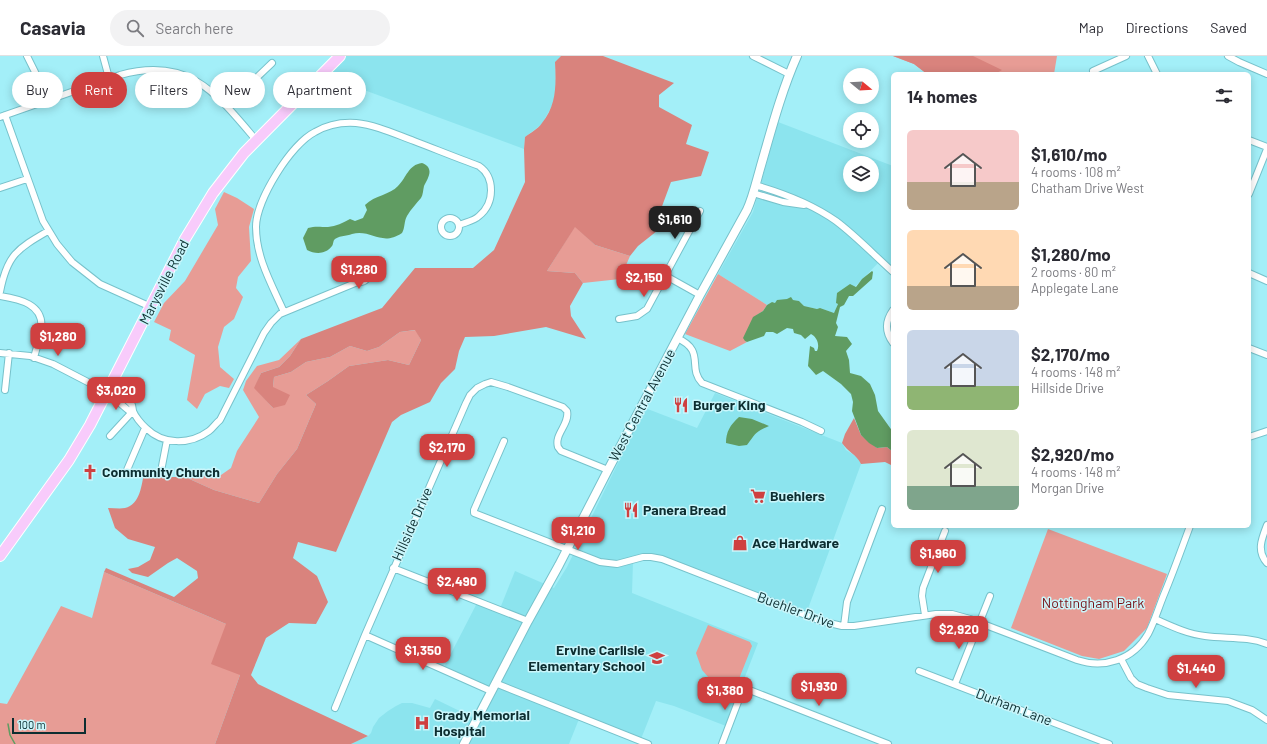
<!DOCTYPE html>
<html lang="en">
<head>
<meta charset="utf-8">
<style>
	:root { --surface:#fff; --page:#f2f2f3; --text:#2b2b33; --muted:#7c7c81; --line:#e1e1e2; --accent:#cf4040 }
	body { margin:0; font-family:Barlow,sans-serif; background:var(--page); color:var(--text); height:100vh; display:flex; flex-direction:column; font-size:15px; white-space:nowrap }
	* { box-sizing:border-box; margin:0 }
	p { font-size:13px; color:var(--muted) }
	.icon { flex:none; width:22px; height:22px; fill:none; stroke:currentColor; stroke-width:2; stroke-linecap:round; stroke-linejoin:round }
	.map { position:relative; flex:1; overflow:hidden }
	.side { position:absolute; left:891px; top:16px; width:360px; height:456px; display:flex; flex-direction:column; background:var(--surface); border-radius:6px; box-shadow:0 2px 10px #0003 }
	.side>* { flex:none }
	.top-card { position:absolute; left:12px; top:16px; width:380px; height:36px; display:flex; gap:8px }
	.needle { width:26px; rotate:108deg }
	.buttons { position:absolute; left:843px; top:12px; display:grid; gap:8px }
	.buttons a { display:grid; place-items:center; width:36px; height:36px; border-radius:50%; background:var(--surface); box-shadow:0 2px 10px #0003; font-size:20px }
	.scale { position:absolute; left:12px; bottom:10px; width:74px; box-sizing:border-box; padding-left:4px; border:2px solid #0d2e31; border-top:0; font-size:11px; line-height:14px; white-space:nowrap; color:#0d2e31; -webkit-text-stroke:3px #caf6fb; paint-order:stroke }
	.price { position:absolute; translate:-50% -34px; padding:0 9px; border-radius:8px; background:var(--accent); color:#fff; font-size:13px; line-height:26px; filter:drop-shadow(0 1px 2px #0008) }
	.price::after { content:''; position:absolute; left:50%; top:24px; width:12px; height:9px; margin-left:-6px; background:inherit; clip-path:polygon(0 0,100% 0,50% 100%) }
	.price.on { background:#222; color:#fff }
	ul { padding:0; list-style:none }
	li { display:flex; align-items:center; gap:12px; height:100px; padding:0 16px }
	li span { display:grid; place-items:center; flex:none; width:112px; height:80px; border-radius:6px; color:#555 }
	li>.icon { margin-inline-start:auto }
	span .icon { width:48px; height:48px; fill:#fffc; stroke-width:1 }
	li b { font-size:17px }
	h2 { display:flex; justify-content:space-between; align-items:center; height:48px; padding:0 16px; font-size:17px }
	.tag { padding:0 14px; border-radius:18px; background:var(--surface); box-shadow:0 2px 10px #0003; font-size:14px; line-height:36px }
	.tag.on { background:var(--accent); color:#fff }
	header { display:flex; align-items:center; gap:24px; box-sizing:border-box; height:56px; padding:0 20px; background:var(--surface); border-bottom:1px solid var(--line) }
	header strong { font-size:19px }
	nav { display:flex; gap:22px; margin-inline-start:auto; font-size:14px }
	.search { width:280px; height:36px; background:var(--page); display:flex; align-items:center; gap:10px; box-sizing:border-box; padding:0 14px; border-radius:22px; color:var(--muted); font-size:15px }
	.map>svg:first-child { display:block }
	.built { fill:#8ce4ee; fill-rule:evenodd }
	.green { fill:#e79c95 }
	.forest { fill:#d9837d }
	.water { fill:#609c62 }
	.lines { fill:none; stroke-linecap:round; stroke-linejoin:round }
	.stream { stroke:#609c62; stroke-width:1.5 }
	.minor-casing { stroke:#77c2cb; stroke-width:8 }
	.secondary-casing { stroke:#77c2cb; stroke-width:10 }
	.trunk-casing { stroke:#fff; stroke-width:12 }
	.minor { stroke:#fff; stroke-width:6 }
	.secondary { stroke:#fff; stroke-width:8 }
	.trunk { stroke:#f8cbfb; stroke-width:10 }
	.labels { text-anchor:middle; stroke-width:3; stroke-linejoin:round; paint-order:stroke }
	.street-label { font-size:14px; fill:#0d2e31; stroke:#caf6fb }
	.poi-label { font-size:14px; font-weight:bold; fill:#0d2e31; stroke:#caf6fb; text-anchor:start }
	.park-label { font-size:14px; fill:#781217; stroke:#caf6fb }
</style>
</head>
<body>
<header>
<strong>Casavia</strong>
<div class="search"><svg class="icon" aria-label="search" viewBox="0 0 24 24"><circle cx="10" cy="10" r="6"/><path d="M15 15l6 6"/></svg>Search here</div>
<nav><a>Map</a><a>Directions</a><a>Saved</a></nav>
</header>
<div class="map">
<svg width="1267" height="688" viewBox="0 0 1267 688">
	<rect width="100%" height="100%" fill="#a3eff8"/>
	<path class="built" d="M334,0H561L555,7L556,34L554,46L542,68L525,81L524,93L318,17Z
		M778,66L893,110V213L882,203L838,248L834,257L820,252L817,253L804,250L799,245L787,243L775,247L772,246L767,249L718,218L753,156ZM850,107H872V129H850Z
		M715,337L842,387L846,394L857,401L861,408L805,561L662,505L648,503L633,506L632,537L758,587L726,670L674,650L656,645L641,683L581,658L569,688H351L368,680L371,677L373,671L379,662L388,655L396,650L402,647H412L430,652L435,643L472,661L486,635L442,615L477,547L499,555L515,515L554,532L567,511L645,352L697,372Z"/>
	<path class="green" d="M893,0H1057L1054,18H927L914,8Z
		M224,136L237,142L254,153L249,171L251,205L238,221L236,232L243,241L234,263L224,271L218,291L220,311L234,323L229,332L220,330L205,338L197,353L187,344L195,299L169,284L171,274L154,266L164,247L185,225L218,169L215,153Z
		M575,170L595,189L630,200L620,223L583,227L575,217L547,215Z
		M718,218L767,249L763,255L757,259L745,285L747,286L730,295L685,278Z
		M416,274L421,284L409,309L388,304L349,310L328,325L306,339L316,348L297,393L277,418L259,447L214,434L185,421L221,419L231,412L237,395L259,361L243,334L246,325L257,310L279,304L301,283L290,300L279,311L261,317L255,332L273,352V331L274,321L291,316L306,306L330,301L350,290L367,295L379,291L400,276Z
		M1048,473L1167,518L1147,572L1124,595L1099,603L1082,600L1011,572Z
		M104,516L226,568L240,619L215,688H0V647L7,648L61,550L92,562Z
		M708,569L750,586L752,590L733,638L716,630L702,614L696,597Z"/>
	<path class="forest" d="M561,0H603L674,27L659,39V51L692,69L686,88L709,96L701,120L671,126L661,153L657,175L638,190L630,200L595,189L575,171L547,215L575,217L583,227L570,250L571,260L586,283L546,271L494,280L465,281L459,295L455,313L441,327L430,346L401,359L392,366L336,496L298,486L293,502L317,520L328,546L316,568L289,567L266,582L251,619L258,628L291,644L368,680L351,688H215L240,619L211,608L226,568L104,516L106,512L174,541L198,522L197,515L177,502L168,507L148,521L132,517L128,513L138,511L150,504L155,491L128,483L115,472L108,452C114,452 120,453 125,452C140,449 142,428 144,416H156L171,421H185L214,434L259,447L277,418L297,393L316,348L306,339L328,325L349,310L388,304L409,309L421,284L415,274L400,276L379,291L367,295L350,290L330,301L306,306L291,316L274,321L273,331L290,339L285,349L273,352L254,332L261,317L279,311L290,300L301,283L382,252L415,212H473L494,194L525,126L524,93L525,81C530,77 538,73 542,67C557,49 556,28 555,6Z
		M893,0H973L1002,14L995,18H927L914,8Z
		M854,362L861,379L877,392L887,391L893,396V410L885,406L861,408C856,398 848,396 842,387L845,378Z"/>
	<path class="water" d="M422,107C435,112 428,122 424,130C423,134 423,139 421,142C416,148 411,153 407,160C404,165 405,172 402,177C381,191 372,173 352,178C347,180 337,180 334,184C333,186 333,189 332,190C325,199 315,198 307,194L303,182L308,172C315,170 320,171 328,171C336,170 343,167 350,163L355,165L363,162L367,154L365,149C375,139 390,139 398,130C407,121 408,109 422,107Z
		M872,215L873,216L872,223L853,240H849L844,249L840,251L836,267L838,271L835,280L847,281L852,288L846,295L849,304L850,317L861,320L870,328L875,339L878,355L893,376V396L887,391L877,392L869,387L861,379L852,355L853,346L851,338L841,328L823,315L816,319L808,310L810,290L814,292L815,295H817C820,289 817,281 811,278L805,283L801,279L794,277L793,273L787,272L777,278L773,276H766L764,280L747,286L745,285L743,282L753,261L763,255L767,249L772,246L775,247L777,244L787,243L791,241L793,244L799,245L804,250L817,253L820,252L834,257L838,248L836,247L837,237L850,228L856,231L862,223Z
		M739,361L752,363L769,370C755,376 756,377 747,389L739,390L726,387C726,376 730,369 739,361Z"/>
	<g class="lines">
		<path class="stream" d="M8,668L10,679L15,688"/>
		<g class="minor-casing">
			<path id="minor" d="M27,0L36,18L45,45
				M103,0L109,22
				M753,0L789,18
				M1148,0L1157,18
				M1228,0L1239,6L1267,18
				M1093,15L1126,0
				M227,50L272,7
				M5,59L43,165L57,188L72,206L100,228L151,251
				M0,61L120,19C189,0 216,37 256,84
				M1249,84L1267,91
				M755,129C783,137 812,148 836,165C856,180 874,199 893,216
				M0,132L27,123
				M753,137L783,146L804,149
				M1249,138L1267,93
				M441 171a9 9 0 1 1 18 0a9 9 0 1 1-18 0Z
				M351 217a9 9 0 1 1 18 0a9 9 0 1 1-18 0Z
				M1249,217L1267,225
				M666,220L700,239
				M0,236C7,199 17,193 48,175
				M0,240C19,243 45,248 41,274C40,283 36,293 34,302
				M893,254C885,265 885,276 893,287
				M284,256C272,229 256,202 256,171C256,144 291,88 315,76C327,69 342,66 356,67C376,69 395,78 414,85C435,93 457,102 479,110C495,121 495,147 479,160C474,165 466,166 459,169
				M619,263L637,260L647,253L700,155
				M677,282C706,295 687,311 702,327L802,366L821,375
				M1249,292L1267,299
				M0,297L30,300L53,308L107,336L128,354L133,355
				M5,334L9,297
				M107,336C115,338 127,341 132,349C132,349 133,354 133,355C135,360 141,368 146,372C163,389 190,389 209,375C213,372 216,367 220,364L264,277L271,267L280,258L360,225
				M110,380L133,355
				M1249,381L1267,375
				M504,385L474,454V457L600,506L617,508L643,501H651L662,503L821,565L842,570H854L936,558H952L970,563L1077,604C1104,613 1133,604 1148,578C1155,565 1159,550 1165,536C1174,514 1182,492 1190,470
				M162,410L167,384
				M127,414L145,372
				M1267,469C1262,482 1256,495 1267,507
				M393,512L528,565
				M925,559L922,540L923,532L945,475
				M1155,563C1171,570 1187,578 1205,580C1226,583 1247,580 1267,588
				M844,570L847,546L882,453
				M365,579L491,635
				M1121,603L1131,622L1137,628L1147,632L1168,639L1228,645L1252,654L1267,664
				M919,615L1109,688
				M495,627L648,688
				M955,628L990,540
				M335,652L365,579L466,347L470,339L477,332L485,328L491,326L508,331L563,351L567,355C570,368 554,378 558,391L561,395L608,414
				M722,688L741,638L746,634L752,635L888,688"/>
		</g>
		<g class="secondary-casing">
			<path id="secondary" d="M464,688L528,565L559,509L608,414L700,239L747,154C753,141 756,127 760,113C771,75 781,36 797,0"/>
		</g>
		<g class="trunk-casing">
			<path id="trunk" d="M0,500L69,404L90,369L185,183L213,137L244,97L340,0"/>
		</g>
		<use href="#minor" class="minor"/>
		<use href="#secondary" class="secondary"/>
		<use href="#trunk" class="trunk"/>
	</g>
	<defs>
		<g id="restaurant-bare" transform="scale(1.2)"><path d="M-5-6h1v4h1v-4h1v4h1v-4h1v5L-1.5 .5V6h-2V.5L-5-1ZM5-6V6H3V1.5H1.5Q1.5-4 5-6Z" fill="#cf4040" stroke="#caf6fb" stroke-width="2.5" paint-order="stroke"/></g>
		<g id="church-bare" transform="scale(1.2)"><path d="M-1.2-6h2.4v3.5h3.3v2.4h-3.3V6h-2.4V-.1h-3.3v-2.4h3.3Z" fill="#cf4040" stroke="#caf6fb" stroke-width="2.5" paint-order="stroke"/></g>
		<g id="supermarket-bare" transform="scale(1.2)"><path d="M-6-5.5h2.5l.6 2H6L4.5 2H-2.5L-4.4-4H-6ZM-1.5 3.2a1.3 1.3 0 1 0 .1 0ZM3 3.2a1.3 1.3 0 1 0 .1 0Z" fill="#cf4040" stroke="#caf6fb" stroke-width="2.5" paint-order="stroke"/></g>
		<g id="shop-bare" transform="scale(1.2)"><path d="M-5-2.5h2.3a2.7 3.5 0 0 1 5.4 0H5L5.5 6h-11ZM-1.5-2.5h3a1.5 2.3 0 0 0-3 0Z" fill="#cf4040" stroke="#caf6fb" stroke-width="2.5" paint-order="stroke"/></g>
		<g id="school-bare" transform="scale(1.2)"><path d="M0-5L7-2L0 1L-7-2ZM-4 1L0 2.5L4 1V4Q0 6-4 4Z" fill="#cf4040" stroke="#caf6fb" stroke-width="2.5" paint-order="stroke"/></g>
		<g id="hospital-bare" transform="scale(1.2)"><path d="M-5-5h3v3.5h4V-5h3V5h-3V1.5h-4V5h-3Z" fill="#cf4040" stroke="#caf6fb" stroke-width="2.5" paint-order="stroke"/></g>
	</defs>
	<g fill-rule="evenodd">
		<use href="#restaurant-bare" x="681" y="349"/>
		<use href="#church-bare" x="90" y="416"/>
		<use href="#supermarket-bare" x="758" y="440"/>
		<use href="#restaurant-bare" x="631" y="454"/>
		<use href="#shop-bare" x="740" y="487"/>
		<use href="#school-bare" x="657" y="602"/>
		<use href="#hospital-bare" x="422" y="667"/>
	</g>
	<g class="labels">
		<g class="street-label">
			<text transform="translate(164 226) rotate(-63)" y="5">Marysville Road</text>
			<text transform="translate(642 349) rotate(-62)" y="5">West Central Avenue</text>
			<text transform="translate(412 468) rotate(-66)" y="5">Hillside Drive</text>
			<text transform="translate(796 554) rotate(20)" y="5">Buehler Drive</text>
			<text transform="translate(1014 651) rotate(21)" y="5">Durham Lane</text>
		</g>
		<g class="poi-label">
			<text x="693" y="354">Burger King</text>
			<text x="102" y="421">Community Church</text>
			<text x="770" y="445">Buehlers</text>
			<text x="643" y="459">Panera Bread</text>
			<text x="752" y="492">Ace Hardware</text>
			<text x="645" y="599" text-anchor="end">Ervine Carlisle<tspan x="645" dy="16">Elementary School</tspan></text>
			<text x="434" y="664">Grady Memorial<tspan x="434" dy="16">Hospital</tspan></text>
		</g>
		<g class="park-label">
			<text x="1093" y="552">Nottingham Park</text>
		</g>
	</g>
</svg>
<div class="buttons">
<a><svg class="needle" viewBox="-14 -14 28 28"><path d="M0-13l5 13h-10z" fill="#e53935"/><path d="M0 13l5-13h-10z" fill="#7c7c81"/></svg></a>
<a><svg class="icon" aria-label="locate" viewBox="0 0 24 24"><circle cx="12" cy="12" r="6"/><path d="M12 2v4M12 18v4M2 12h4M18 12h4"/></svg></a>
<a><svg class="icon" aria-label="layers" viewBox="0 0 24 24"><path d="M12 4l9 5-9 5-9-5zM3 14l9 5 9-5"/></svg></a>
</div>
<div class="scale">100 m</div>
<b class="price on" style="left:675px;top:184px">$1,610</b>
<b class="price" style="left:359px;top:234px">$1,280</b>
<b class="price" style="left:644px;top:242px">$2,150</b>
<b class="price" style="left:58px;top:301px">$1,280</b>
<b class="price" style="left:116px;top:355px">$3,020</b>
<b class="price" style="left:447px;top:412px">$2,170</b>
<b class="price" style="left:578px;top:495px">$1,210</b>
<b class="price" style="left:938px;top:518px">$1,960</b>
<b class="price" style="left:457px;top:546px">$2,490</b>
<b class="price" style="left:959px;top:594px">$2,920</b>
<b class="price" style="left:423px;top:615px">$1,350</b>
<b class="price" style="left:1196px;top:633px">$1,440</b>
<b class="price" style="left:819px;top:651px">$1,930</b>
<b class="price" style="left:725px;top:655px">$1,380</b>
<div class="top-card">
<a class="tag">Buy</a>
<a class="tag on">Rent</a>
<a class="tag">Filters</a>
<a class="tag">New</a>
<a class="tag">Apartment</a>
</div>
<section class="side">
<h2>14 homes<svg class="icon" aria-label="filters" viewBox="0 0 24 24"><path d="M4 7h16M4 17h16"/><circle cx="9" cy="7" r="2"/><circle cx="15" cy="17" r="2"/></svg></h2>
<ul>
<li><span style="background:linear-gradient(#f6c9c9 65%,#b9a48a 0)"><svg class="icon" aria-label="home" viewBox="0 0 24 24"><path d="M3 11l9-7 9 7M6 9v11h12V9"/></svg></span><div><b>$1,610/mo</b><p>4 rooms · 108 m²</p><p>Chatham Drive West</p></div></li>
<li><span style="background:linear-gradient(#ffd9b3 70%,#b9a48a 0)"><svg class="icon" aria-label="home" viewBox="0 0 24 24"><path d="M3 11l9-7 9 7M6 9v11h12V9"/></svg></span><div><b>$1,280/mo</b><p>2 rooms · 80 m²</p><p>Applegate Lane</p></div></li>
<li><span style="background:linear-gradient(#c9d6e8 70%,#8fb573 0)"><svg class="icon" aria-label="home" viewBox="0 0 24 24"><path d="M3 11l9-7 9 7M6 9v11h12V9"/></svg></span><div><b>$2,170/mo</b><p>4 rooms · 148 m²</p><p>Hillside Drive</p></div></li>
<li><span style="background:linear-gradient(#dfe7d0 70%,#7fa58c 0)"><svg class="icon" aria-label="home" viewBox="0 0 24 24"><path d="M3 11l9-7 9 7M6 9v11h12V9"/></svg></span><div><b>$2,920/mo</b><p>4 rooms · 148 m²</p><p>Morgan Drive</p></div></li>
</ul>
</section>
</div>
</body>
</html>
